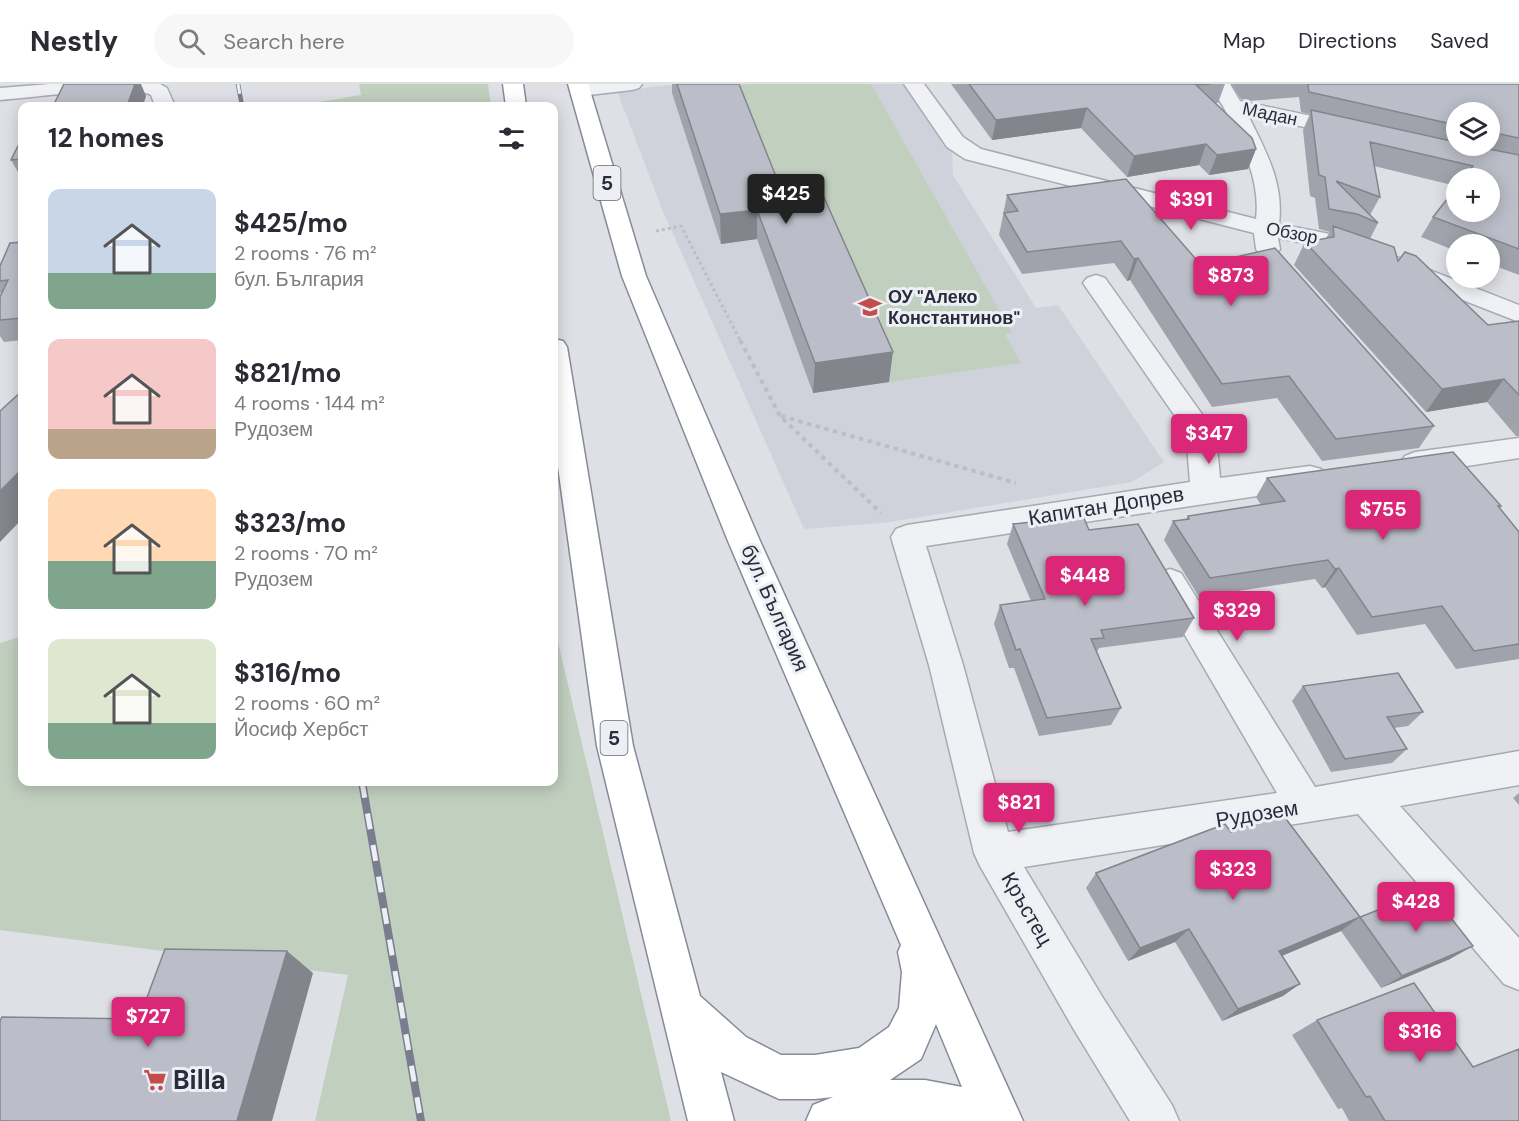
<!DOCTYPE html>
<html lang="en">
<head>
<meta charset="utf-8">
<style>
	:root { --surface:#fff; --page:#f7f7f7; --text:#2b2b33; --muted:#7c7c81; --line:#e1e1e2; --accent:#db2777 }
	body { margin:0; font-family:"DM Sans",sans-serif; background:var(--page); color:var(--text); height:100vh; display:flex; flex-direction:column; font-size:22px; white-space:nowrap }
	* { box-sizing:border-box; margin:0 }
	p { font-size:20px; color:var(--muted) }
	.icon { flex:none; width:33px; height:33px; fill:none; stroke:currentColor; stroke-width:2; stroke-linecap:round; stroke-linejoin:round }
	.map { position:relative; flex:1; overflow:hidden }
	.details { position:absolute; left:18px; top:18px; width:540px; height:684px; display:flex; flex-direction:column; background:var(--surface); border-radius:12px; box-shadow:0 3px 15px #0003 }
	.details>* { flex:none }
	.controls { position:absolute; left:1446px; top:18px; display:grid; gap:12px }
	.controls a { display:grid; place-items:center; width:54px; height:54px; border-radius:50%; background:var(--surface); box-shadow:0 3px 15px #0003; font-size:30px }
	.price { position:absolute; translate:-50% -51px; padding:0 14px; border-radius:6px; background:var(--accent); color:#fff; font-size:20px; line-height:39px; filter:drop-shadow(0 2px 3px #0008) }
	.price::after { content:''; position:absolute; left:50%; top:36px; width:18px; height:14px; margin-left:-9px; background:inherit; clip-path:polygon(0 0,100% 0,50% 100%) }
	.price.selected { background:#222; color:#fff }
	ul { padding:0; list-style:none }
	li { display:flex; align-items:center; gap:18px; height:150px; padding:0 30px }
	li span { display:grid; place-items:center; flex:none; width:168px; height:120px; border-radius:12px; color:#555 }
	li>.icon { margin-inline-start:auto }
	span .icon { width:72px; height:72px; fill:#fffc; stroke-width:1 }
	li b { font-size:26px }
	h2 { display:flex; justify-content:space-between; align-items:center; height:72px; padding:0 30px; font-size:26px }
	header { display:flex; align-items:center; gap:36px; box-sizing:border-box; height:84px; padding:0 30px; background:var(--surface); border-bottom:2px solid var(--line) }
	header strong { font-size:28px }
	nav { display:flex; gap:33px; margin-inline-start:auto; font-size:21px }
	.search { width:420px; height:54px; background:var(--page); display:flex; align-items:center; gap:15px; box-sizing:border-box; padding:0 21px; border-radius:33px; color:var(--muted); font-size:22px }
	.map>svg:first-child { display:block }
	.built { fill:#d0d2db }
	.green { fill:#c1cfbf }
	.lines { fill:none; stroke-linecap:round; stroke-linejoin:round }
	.minor-casing { stroke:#a7aab3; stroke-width:3 }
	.highway-casing { stroke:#868b9b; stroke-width:3 }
	.path-far1 { stroke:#bcbec5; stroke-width:3; stroke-dasharray:3 3; stroke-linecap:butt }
	.path { stroke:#bcbec5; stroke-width:4; stroke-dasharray:4.5 4.5; stroke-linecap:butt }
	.minor { fill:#f0f1f5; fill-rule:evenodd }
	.highway { fill:#fff; fill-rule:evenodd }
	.rail-far1-casing { stroke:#797d8e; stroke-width:4.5 }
	.rail-casing { stroke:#797d8e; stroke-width:8 }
	.rail-far1 { stroke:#edeff4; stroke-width:3; stroke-dasharray:10; stroke-linecap:butt }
	.rail { stroke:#edeff4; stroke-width:5; stroke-dasharray:16; stroke-linecap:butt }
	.wall { fill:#a1a3ac; fill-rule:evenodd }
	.shaded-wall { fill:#83858c }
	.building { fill:#bbbec8; stroke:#83858c; stroke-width:1.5 }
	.labels { text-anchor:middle; stroke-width:6; stroke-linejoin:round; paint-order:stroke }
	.far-street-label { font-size:18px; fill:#282c3b; stroke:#edeff4 }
	.far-poi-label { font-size:18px; font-weight:bold; fill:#282c3b; stroke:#edeff4; text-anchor:start }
	.shield { fill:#edeff4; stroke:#636672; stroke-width:1.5 }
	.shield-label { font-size:20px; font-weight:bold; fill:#282c3b }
	.street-label { font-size:21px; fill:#282c3b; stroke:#edeff4 }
	.near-poi-label { font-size:26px; font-weight:bold; fill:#282c3b; stroke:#edeff4; text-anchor:start }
</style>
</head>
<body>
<header>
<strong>Nestly</strong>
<div class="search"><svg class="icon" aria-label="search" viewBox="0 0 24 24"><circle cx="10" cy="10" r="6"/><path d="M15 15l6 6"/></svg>Search here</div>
<nav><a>Map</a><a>Directions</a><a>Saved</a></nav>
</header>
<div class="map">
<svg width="1519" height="1037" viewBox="0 0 1519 1037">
	<rect width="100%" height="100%" fill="#dee0e6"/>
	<path class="built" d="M682,0H903L952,68L953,91L1036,224L1058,221L1164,378L1132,398L884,439L804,445L662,125L617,7Z"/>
	<path class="green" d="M359,0H488L491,22H295L361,11Z
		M753,0H871L1012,249L1005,250L1021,279L889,298L813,120L777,124L729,2Z
		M554,541L671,1037H315L348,891L0,846V559L22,552V698H554Z"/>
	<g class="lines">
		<g class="minor-casing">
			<path id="minor" d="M50,0H160L167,4L175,22H155L151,11C129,0 30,14 0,16V4Z
				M580,0H642L639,4L632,6L580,12L573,10L570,6L573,2Z
				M904,0H924L963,53L981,65L1256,135C1261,96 1241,58 1224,24C1220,16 1213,9 1210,0H1230L1240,17L1359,42L1362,47L1359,52L1351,53L1248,31C1266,68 1284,98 1279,140L1345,153L1519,221V238L1330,164L1278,154L1280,165L1277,170L1268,172L1259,170L1256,165L1254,149L965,75L947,63Z
				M1096,191L1105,194L1204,333L1217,361L1220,394L1310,382L1321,385L1325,393L1321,401L1310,404L926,462L963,581L1008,748L1277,709L1154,498L1159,489L1170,485L1181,489L1315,703L1519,667V701L1400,722L1519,854V906L1504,900L1358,730L1024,783L1103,914L1172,1021L1179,1037H1130L1073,944L980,782L974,769L929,581L891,453L896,445L907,441L1190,398L1187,361L1177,335L1083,199L1087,194Z
				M1519,354V374L1415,390L1405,386L1400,379L1405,372L1415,368Z"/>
		</g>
		<g class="highway-casing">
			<path id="highway" d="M503,0H523L526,22H506Z
				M568,0H588L646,192L760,457L1023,1037H806L813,1021L833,1013L815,1015H779L721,988L734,1037H688L597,662L554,354V255L563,257L567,263L633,662L700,912L746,953L781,971H815L859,964L889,943L899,924L902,888L898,868L901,861L728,457L622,192ZM936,940L962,1003L925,996H890L921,975Z"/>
		</g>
		<path class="path-far1" d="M656,147L681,142L741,258"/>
		<path class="path" d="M740,256L780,332L881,429
			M781,332L1016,399"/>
		<use href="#minor" class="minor"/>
		<use href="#highway" class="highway"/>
		<g class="rail-far1-casing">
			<path id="rail-far1" d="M238,0L242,22"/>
		</g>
		<g class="rail-casing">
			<path id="rail" d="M362,698L421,1037"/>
		</g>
		<use href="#rail-far1" class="rail-far1"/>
		<use href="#rail" class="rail"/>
	</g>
	<path class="wall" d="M672,0H739L777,95L889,298L813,309L757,155L721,160L672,9Z
		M951,0H1225L1218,19H1215L1256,65L1248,85L1209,91L1199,81L1127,93L1081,44L992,56Z
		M1231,0H1519V191L1490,180V160H1456V167L1421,153L1433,133L1490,94H1456V102L1374,82L1380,113L1370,131L1378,139L1370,155L1398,177L1488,241L1519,237V352H1516L1487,318L1426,328L1294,181L1305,158L1326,154L1330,148L1319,145L1315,114L1310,112L1303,46L1310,30L1301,28L1299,13L1249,17L1241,15ZM1456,28H1490V62H1456Z
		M22,54V95L11,76Z
		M1007,111L1201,181L1434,342L1419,364L1322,377L1277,314L1212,323L1130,196L1127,197L1114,179L1022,190L999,151Z
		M22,158V256L4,258L0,252V213L1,210L0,208V182Z
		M1267,394L1501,422L1499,424L1519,448V575L1456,585L1425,540L1357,551L1325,503L1322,504L1315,495L1199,513L1164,456L1173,437L1186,435L1188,432L1261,421L1256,413Z
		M1013,440L1089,446L1194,534L1183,553L1099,564L1097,568L1121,624L1111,641L1039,652L1014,584H1009L994,540L1000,521L1031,517L1007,460Z
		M1303,602L1423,628L1408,642L1394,644L1407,665L1392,679L1331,688L1292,617Z
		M1519,709V721L1513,714Z
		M1231,748L1360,833L1450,875L1381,904L1341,847L1282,872L1283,912L1222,937L1175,858L1128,877L1086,804L1096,789Z
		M1317,936L1473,983L1519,1037H1349L1342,1024L1338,1025L1292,951Z"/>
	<path class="shaded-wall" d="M135,0H141L146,12L143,22H127Z
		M1087,24L1081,44L992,56L996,36Z
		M1206,60L1199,81L1127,93L1134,72Z
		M1256,65L1248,85L1209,91L1217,71Z
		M757,126V155L721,160L720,130Z
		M1138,174L1130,196L1127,197L1134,175Z
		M893,268L889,298L813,309L815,279Z
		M1504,295L1487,318L1426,328L1442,305Z
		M22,385V435L0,458V407Z
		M1339,484L1325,503L1322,504L1335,485Z
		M1360,833L1341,847L1262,880L1279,867Z
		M1189,845L1175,858L1128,877L1140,864Z
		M1473,862L1450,875L1381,904L1402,892Z
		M287,867L313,889L272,1037H237Z
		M1300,900L1283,912L1222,937L1238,925Z"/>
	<path class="building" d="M64,0H135L127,22H53Z
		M677,0H739L777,95L814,91L893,268L815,279L757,126L720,130Z
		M969,0H1211L1196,1L1252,54L1256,65L1217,71L1206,60L1134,72L1087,24L996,36Z
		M1308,0H1519V54L1490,48V28H1456V41L1309,8Z
		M1311,26L1456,58V62H1474L1519,71V165L1433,133L1456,104V128H1490V94H1464L1473,82L1370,58L1380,113L1336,97L1378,139L1357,130L1329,125L1325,93L1319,91Z
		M22,54V75L11,76Z
		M1126,95L1201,181L1275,164L1434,342L1336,355L1289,292L1222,300L1138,174L1134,175L1121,157L1027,168L1004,129L1018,127L1007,111Z
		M1333,142L1394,163L1398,177L1405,168L1416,172L1488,241L1519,237V311L1504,295L1442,305L1305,158L1334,153Z
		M22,158V234L0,236V213L8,196L0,197V182L10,159Z
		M22,307V385L0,407V327Z
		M1453,368L1501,422H1498L1519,448V560L1474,567L1442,522L1372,533L1339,484L1335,485L1328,476L1210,494L1173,437L1189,435L1188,432L1285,417L1267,394Z
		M1083,432L1089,446L1138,440L1194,534L1101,546L1104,554L1091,555L1121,624L1047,634L1020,565L1016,566L1000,521L1045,515L1013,440Z
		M1398,589L1423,628L1387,633L1407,665L1345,675L1303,602Z
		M1283,731L1360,833L1279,867L1300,900L1238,925L1189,845L1140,864L1096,789L1225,740L1231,748L1266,733Z
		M1429,806L1473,862L1402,892L1360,833Z
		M165,865L287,867L237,1037H0V937L2,933L139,935Z
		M1414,899L1473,983L1519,965V1037H1385L1370,1012L1366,1013L1317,936Z"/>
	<defs>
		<g id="school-bare" transform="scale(1.8)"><path d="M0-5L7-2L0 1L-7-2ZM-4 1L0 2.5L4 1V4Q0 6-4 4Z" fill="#c24e4c" stroke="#edeff4" stroke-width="2.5" paint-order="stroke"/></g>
		<g id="supermarket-bare" transform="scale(1.8)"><path d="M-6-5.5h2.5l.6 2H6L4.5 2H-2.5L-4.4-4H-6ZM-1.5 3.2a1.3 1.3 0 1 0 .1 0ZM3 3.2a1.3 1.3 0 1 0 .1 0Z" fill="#c24e4c" stroke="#edeff4" stroke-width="2.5" paint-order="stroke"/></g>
	</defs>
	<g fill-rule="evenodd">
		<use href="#school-bare" x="870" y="223"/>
		<use href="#supermarket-bare" x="155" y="996"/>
	</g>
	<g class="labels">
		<g class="far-street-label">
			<text transform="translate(1270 30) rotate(12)" y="6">Мадан</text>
			<text transform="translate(1292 149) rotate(11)" y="6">Обзор</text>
		</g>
		<g class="far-poi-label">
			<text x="888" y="219">ОУ "Алеко<tspan x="888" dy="21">Константинов"</tspan></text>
		</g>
		<g class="shield">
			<rect x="593.5" y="82" width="27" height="34" rx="4.5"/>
			<rect x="600.5" y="637" width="27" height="34" rx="4.5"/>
		</g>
		<g class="shield-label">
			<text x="607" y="106">5</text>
			<text x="614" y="661">5</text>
		</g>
		<g class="street-label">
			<text transform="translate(1106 422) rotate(-9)" y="7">Капитан Допрев</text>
			<text transform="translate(775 524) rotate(66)" y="7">бул. България</text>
			<text transform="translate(1257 730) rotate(-9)" y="7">Рудозем</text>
			<text transform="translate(1027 825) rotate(60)" y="7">Кръстец</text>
		</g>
		<g class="near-poi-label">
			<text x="173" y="1005">Billa</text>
		</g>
	</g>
</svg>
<div class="controls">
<a><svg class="icon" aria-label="layers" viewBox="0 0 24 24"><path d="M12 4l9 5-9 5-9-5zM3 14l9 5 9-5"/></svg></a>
<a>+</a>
<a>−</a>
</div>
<b class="price selected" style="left:786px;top:141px">$425</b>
<b class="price" style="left:1191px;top:147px">$391</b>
<b class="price" style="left:1231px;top:223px">$873</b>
<b class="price" style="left:1209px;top:381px">$347</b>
<b class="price" style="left:1383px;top:457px">$755</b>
<b class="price" style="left:1085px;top:523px">$448</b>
<b class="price" style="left:1237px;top:558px">$329</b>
<b class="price" style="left:1019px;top:750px">$821</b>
<b class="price" style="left:1233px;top:817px">$323</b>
<b class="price" style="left:1416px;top:849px">$428</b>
<b class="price" style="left:148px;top:964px">$727</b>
<b class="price" style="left:1420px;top:979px">$316</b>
<section class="details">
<h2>12 homes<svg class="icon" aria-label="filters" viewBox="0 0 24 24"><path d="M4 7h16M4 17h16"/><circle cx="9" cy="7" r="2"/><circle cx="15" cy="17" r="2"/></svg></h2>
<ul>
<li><span style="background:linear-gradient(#c9d6e8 70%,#7fa58c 0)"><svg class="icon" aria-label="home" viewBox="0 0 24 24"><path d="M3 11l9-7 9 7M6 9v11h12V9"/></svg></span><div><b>$425/mo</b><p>2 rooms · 76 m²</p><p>бул. България</p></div></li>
<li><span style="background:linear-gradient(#f6c9c9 75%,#b9a48a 0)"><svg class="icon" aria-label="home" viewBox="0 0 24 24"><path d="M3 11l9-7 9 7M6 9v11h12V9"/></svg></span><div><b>$821/mo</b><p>4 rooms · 144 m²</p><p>Рудозем</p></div></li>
<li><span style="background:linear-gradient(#ffd9b3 60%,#7fa58c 0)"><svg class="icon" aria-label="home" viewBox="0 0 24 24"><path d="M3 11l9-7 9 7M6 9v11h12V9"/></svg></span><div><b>$323/mo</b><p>2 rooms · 70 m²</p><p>Рудозем</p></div></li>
<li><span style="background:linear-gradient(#dfe7d0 70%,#7fa58c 0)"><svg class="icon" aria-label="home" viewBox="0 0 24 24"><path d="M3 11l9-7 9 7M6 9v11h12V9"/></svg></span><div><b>$316/mo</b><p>2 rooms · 60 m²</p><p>Йосиф Хербст</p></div></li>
</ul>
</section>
</div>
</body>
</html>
